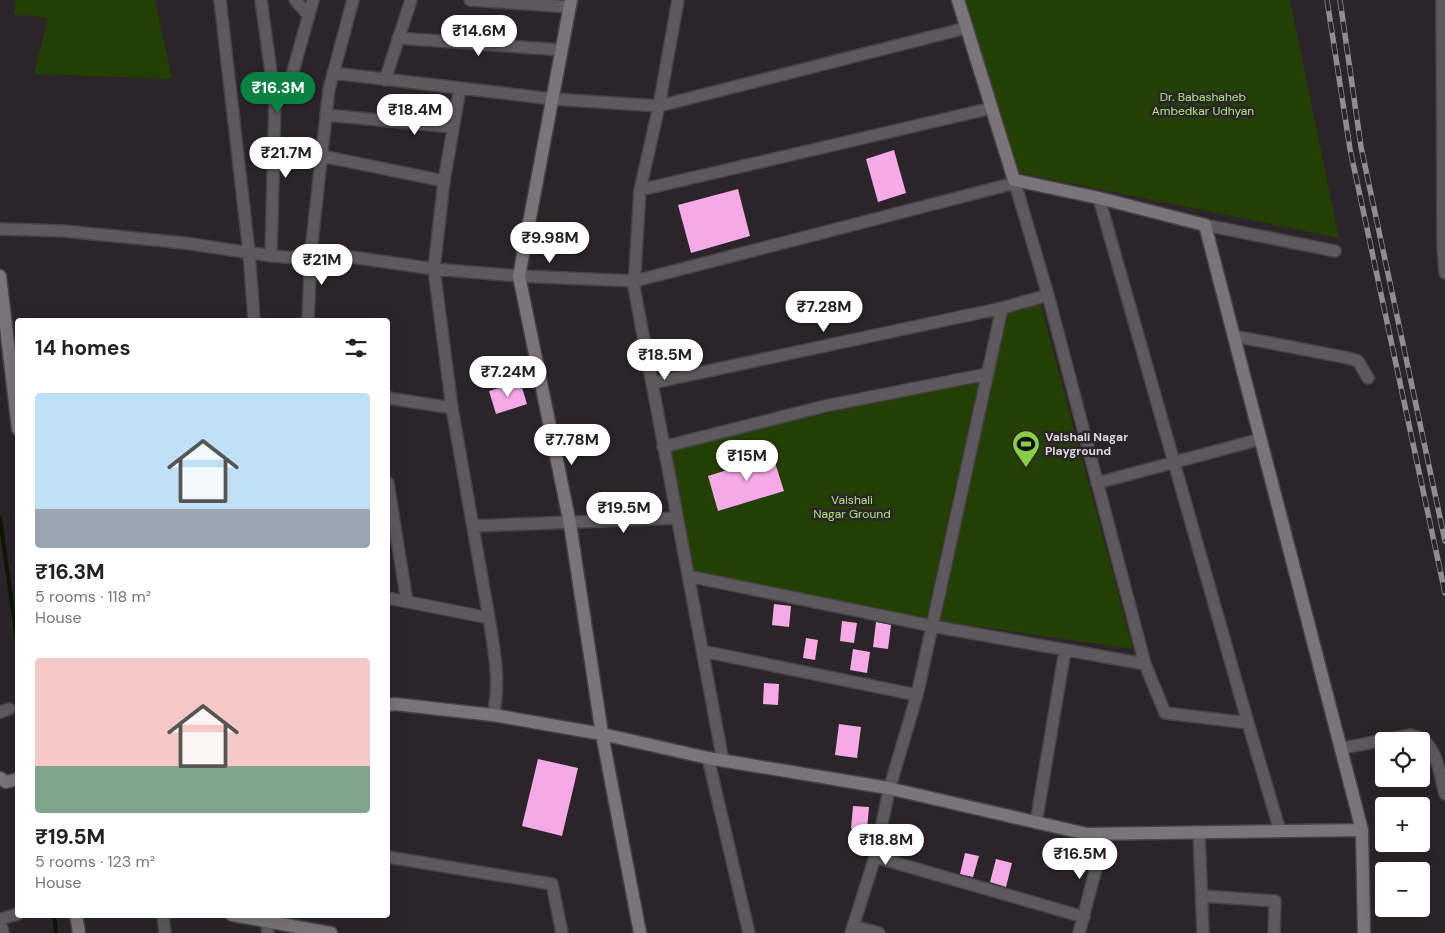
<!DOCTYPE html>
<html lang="en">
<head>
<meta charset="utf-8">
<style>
	:root { --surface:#fff; --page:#f6f6f6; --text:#222; --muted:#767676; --accent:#0b8043 }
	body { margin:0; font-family:"DM Sans",sans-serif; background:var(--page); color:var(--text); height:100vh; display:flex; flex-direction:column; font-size:19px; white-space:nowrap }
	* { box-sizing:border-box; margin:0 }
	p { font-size:16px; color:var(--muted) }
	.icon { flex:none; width:28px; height:28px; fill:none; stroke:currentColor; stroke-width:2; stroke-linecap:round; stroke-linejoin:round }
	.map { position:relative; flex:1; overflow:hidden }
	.side { position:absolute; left:15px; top:318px; width:375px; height:600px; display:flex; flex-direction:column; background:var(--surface); border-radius:5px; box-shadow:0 5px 20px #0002 }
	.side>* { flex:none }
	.buttons { position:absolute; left:1375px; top:732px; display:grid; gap:10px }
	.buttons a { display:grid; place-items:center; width:55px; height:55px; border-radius:5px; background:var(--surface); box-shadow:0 5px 20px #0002; font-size:25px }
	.price { position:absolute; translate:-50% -42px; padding:0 11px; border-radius:18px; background:#fff; color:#222; font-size:16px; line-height:32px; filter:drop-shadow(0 1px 2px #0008) }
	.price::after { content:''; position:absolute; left:50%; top:30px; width:15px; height:11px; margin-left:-8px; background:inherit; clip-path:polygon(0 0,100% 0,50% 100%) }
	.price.current { background:var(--accent); color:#fff }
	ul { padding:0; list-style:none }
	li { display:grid; align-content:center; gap:10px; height:265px; padding:0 20px }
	li span { display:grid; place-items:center; height:155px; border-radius:5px; color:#555 }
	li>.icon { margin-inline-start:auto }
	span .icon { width:90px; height:90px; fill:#fffc; stroke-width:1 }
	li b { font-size:21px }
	h2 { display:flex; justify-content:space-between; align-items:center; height:60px; padding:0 20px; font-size:21px }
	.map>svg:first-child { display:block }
	.green { fill:#233f03 }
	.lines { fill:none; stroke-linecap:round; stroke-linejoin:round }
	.stream { stroke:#0c1802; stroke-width:4 }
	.building { fill:#f5aae7 }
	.street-casing { stroke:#474246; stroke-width:14 }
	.secondary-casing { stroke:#474246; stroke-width:15 }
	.street { stroke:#5d595c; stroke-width:11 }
	.secondary { stroke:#7b757a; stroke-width:12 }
	.rail-casing { stroke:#918c90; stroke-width:5.5 }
	.rail { stroke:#2b252a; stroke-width:4; stroke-dasharray:11; stroke-linecap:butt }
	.labels { text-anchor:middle; stroke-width:5; stroke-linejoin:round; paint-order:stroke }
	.park-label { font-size:12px; fill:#ace47c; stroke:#2b252a }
	.poi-label { font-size:12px; font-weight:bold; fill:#ddd8dc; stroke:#2b252a; text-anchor:start }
</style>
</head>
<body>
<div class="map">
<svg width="1445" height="933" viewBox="0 0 1445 933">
	<rect width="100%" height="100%" fill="#2b252a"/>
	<path class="green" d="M16,0H155L172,79L34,74L48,18L14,14Z
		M964,0H1290L1339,238L1015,172Z
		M1039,298L1133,649L941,621L993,315Z
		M979,380L926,620L689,574L666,449Z"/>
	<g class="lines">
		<path class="stream" d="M0,518L18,647
			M54,915L56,933"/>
	</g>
	<path class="building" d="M894,150L906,193L878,202L866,159Z
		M738,189L750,236L691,253L678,205Z
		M520,381L527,404L496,414L489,391Z
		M771,450L784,491L718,511L708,476L743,465L741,459Z
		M774,604L791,606L789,627L772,625Z
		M842,621L857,623L854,643L840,641Z
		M876,622L891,625L888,649L873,647Z
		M806,638L818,640L815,660L803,658Z
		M853,649L870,652L867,673L850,670Z
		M764,683L779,684L778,705L763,704Z
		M839,724L861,727L857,758L835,755Z
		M538,759L578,768L562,836L522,826Z
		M853,806L869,807L867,830L851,829Z
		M965,853L979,856L973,877L960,874Z
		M996,859L1012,863L1006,887L990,882Z"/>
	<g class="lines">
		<g class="street-casing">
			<path id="street" d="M220,0L249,252L254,320
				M261,0L275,101L290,82L313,0
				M295,0L309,16
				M353,0L329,89L311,251L434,269L519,276L635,281L1015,183L1014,180
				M470,0L570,7
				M678,0L659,106L640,190L634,287L723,761
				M1442,0L1443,245
				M398,38L562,50
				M333,73L553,99L659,106L966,28
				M385,80L411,0
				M326,115L453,127
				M322,156L444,181
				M640,190L992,108
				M1099,198L1248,723L1165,713L1145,664
				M1205,225L1335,251
				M0,229L64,231L185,243L271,256L311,259
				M1445,246L1443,245L1445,273
				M271,256L275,101
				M308,320L311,252
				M1234,336L1348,358L1358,361L1368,378
				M652,383L1002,308
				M388,398L452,408L434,269L444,181L460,89
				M663,447L825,406L987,374
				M388,483L407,602
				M1097,483L1261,439
				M473,526L677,518
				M688,576L932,626L1145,664L1048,295
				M388,598L489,618L452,408
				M489,618C494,650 501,683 493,715
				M702,651L917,695
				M0,712L9,709
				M1248,723L1280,831
				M1343,748L1410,735C1437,739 1439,772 1445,794
				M708,758L749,933
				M1036,823L1065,650
				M1199,832L1203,933
				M388,857L552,884L562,933
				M875,857L1084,917
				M1203,896L1275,901L1274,933
				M163,915L165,933
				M0,919L3,933
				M1,919L18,914
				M853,926L879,933
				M268,933L266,922L269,915
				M851,933L875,857L889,790L917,695L1002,308L1048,295L1015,183
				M1079,933L1105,834"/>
		</g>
		<g class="secondary-casing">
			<path id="secondary" d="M571,0L519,276L570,524L602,734L640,933
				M0,276L18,429
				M388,705L395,704L493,715L602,734L708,758L888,788L1087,834L1362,830L1205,225L1099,198L1014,180L958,0
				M0,778L6,782L18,779
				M1362,830L1364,933
				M76,915L79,933
				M232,915L331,933"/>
		</g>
		<use href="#street" class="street"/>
		<use href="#secondary" class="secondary"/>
		<g class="rail-casing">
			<path id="rail" d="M1327,0L1350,149L1445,593
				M1340,0L1361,147L1445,541"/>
		</g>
		<use href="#rail" class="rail"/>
	</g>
	<defs>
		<g id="stadium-pin" transform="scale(1.4375)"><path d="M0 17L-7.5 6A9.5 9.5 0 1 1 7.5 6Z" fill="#8ace47" stroke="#2b252a"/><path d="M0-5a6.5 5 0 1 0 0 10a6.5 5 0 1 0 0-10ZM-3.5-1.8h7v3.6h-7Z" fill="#111"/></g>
	</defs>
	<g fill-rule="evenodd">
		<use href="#stadium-pin" x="1026" y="444"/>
	</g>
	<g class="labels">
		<g class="park-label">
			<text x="1203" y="101">Dr. Babashaheb<tspan x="1203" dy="14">Ambedkar Udhyan</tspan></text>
			<text x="852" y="504">Vaishali<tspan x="852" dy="14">Nagar Ground</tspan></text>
		</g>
		<g class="poi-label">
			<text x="1045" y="441">Vaishali Nagar<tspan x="1045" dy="14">Playground</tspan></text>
		</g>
	</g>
</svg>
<div class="buttons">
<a><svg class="icon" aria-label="locate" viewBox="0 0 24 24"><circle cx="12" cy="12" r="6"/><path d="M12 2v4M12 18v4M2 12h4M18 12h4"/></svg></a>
<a>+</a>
<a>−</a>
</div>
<b class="price" style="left:479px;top:57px">₹14.6M</b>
<b class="price current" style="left:278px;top:114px">₹16.3M</b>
<b class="price" style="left:415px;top:136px">₹18.4M</b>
<b class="price" style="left:286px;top:179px">₹21.7M</b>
<b class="price" style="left:550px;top:264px">₹9.98M</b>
<b class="price" style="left:322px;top:286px">₹21M</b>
<b class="price" style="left:824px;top:333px">₹7.28M</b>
<b class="price" style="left:665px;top:381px">₹18.5M</b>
<b class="price" style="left:508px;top:398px">₹7.24M</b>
<b class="price" style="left:572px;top:466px">₹7.78M</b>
<b class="price" style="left:747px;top:482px">₹15M</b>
<b class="price" style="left:624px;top:534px">₹19.5M</b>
<b class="price" style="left:886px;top:866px">₹18.8M</b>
<b class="price" style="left:1080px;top:880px">₹16.5M</b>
<section class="side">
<h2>14 homes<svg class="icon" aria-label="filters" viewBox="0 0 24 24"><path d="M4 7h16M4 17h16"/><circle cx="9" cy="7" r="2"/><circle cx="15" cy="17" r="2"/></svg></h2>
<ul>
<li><span style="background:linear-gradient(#bfe0f5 75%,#9aa5b1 0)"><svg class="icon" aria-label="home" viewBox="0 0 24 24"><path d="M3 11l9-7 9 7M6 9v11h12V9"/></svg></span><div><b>₹16.3M</b><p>5 rooms · 118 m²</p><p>House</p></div></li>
<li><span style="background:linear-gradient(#f6c9c9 70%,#7fa58c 0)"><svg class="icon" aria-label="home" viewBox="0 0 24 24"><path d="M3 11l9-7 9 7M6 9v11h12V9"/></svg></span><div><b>₹19.5M</b><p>5 rooms · 123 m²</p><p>House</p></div></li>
</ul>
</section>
</div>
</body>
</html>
